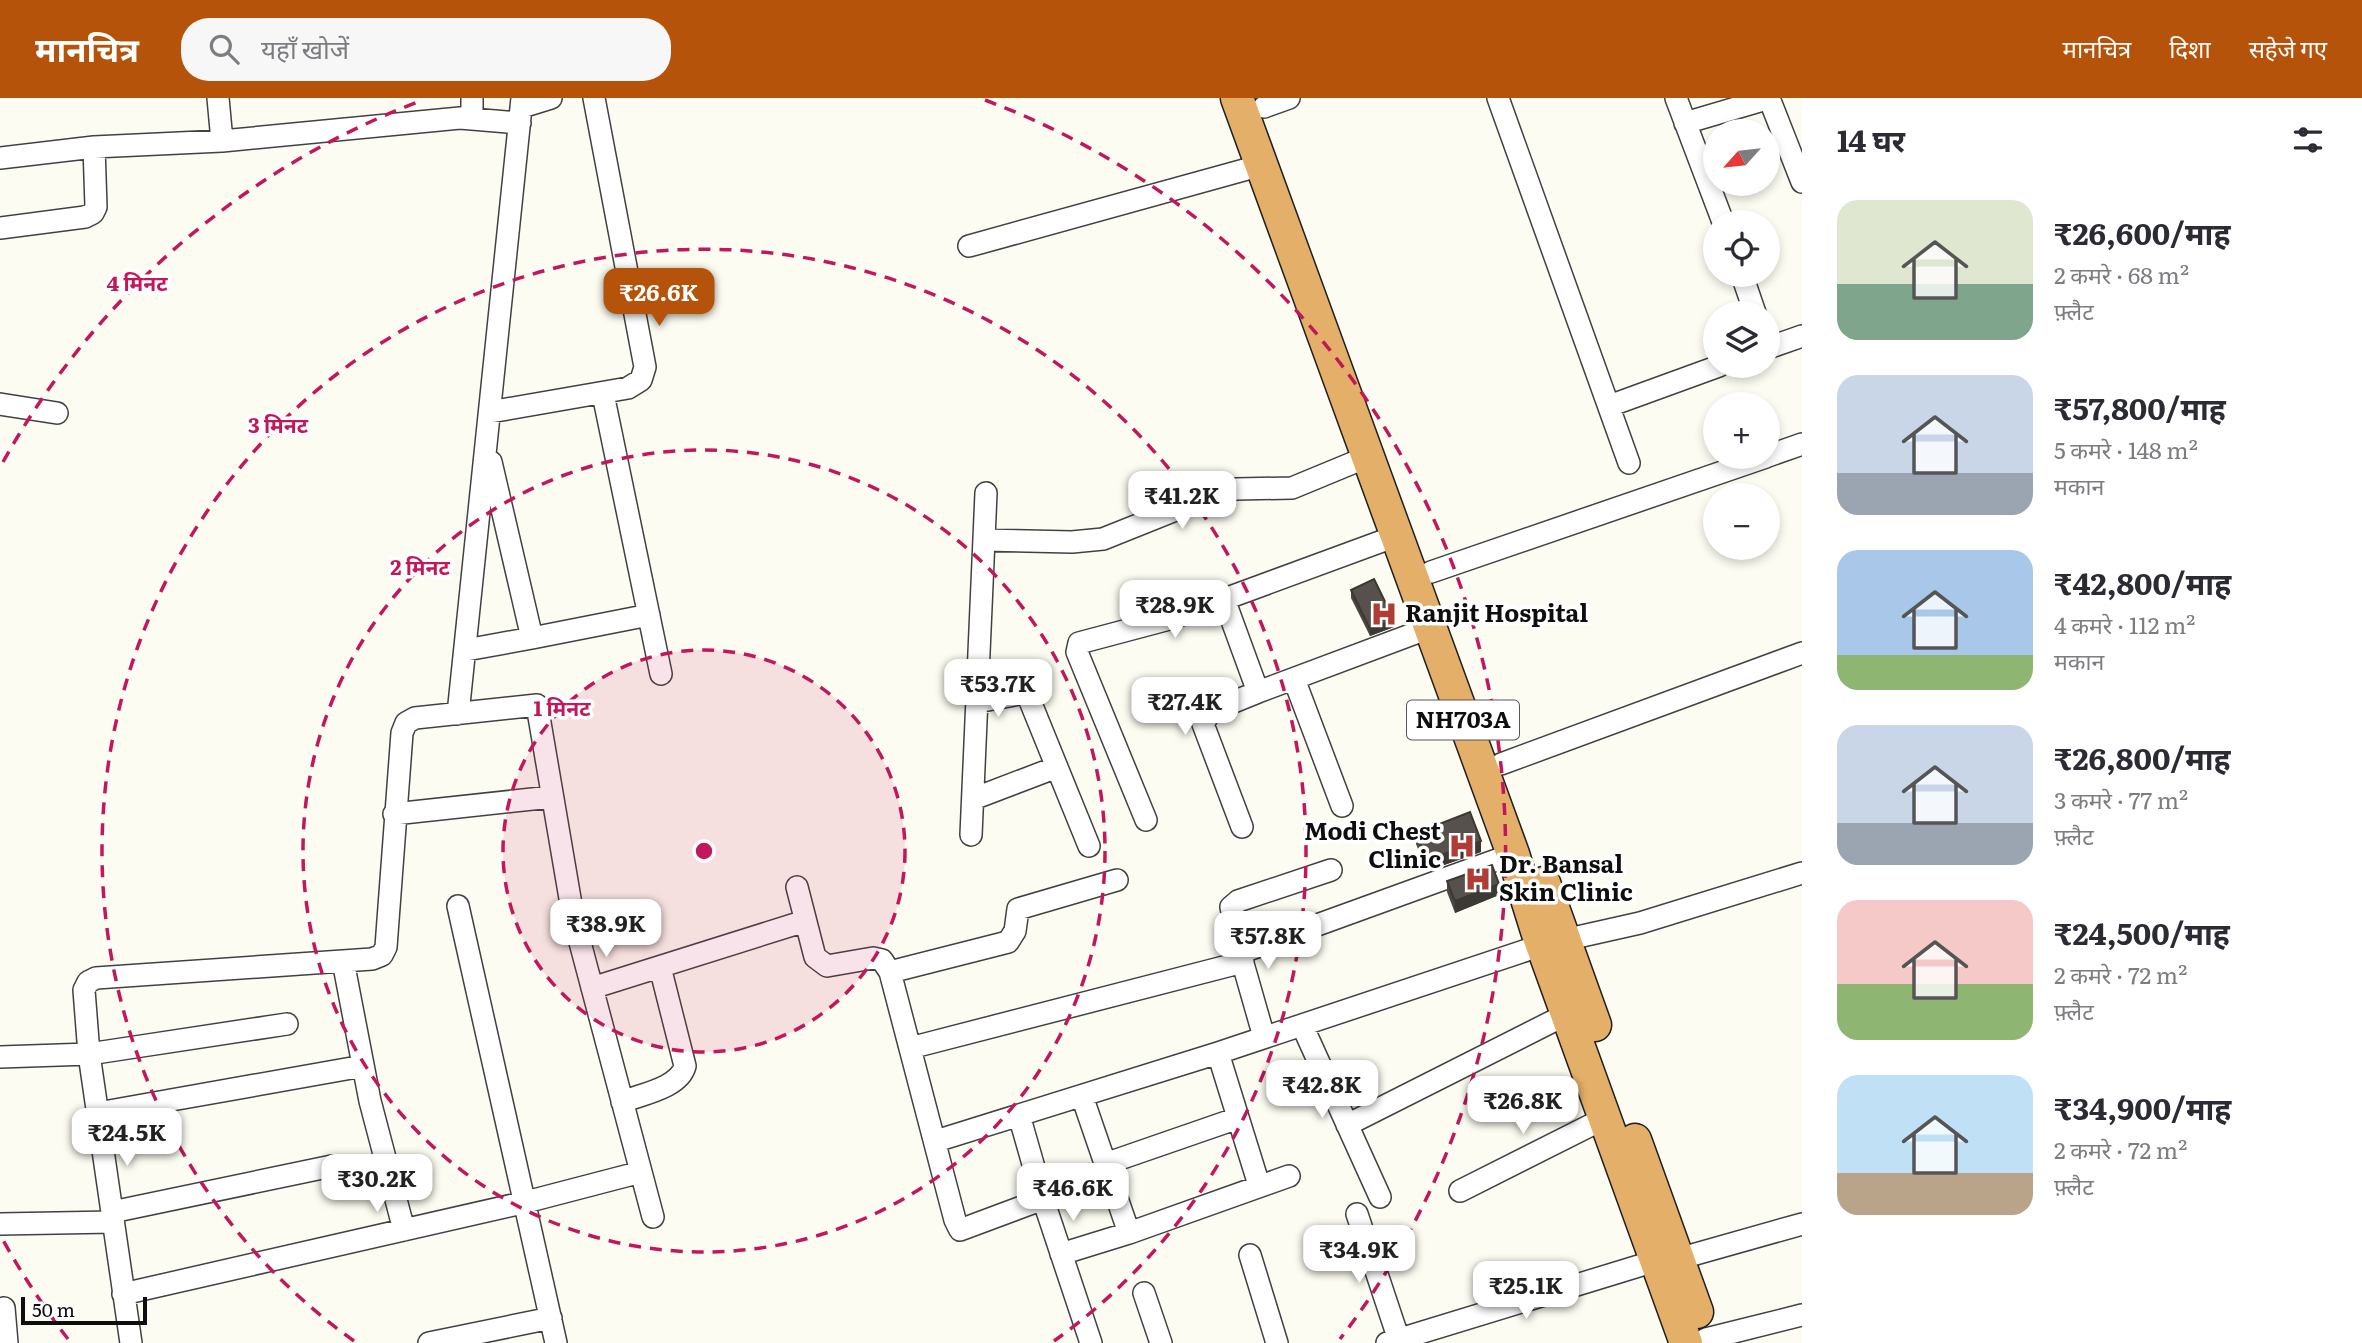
<!DOCTYPE html>
<html lang="hi">
<head>
<meta charset="utf-8">
<style>
	:root { --surface:#fff; --page:#f7f7f7; --text:#2b2b33; --muted:#7c7c81; --accent:#b45309 }
	body { margin:0; font-family:Literata,"Noto Sans Devanagari",serif; background:var(--page); color:var(--text); height:100vh; display:flex; flex-direction:column; font-size:26px; white-space:nowrap }
	* { box-sizing:border-box; margin:0 }
	p { font-size:23px; color:var(--muted) }
	.icon { flex:none; width:38px; height:38px; fill:none; stroke:currentColor; stroke-width:2; stroke-linecap:round; stroke-linejoin:round }
	.map { position:relative; flex:1; overflow:hidden }
	.details { display:flex; flex-direction:column; background:var(--surface); width:560px }
	.details>* { flex:none }
	.needle { width:46px; rotate:243deg }
	.fabs { position:absolute; left:1703px; top:21px; display:grid; gap:14px }
	.fabs a { display:grid; place-items:center; width:77px; height:77px; border-radius:50%; background:var(--surface); box-shadow:0 4px 10px #0003; font-size:35px }
	.scale { position:absolute; left:21px; bottom:18px; width:126px; box-sizing:border-box; padding-left:7px; border:4px solid #0e0e0e; border-top:0; font-size:19px; line-height:24px; white-space:nowrap; color:#0e0e0e; -webkit-text-stroke:5px #fff; paint-order:stroke }
	.price { position:absolute; translate:-50% -60px; padding:0 16px; border-radius:14px; background:#fff; color:#222; font-size:23px; line-height:46px; filter:drop-shadow(0 2px 4px #0008) }
	.price::after { content:''; position:absolute; left:50%; top:42px; width:21px; height:16px; margin-left:-10px; background:inherit; clip-path:polygon(0 0,100% 0,50% 100%) }
	.price.on { background:var(--accent); color:#fff }
	ul { padding:0; list-style:none }
	li { display:flex; align-items:center; gap:21px; height:175px; padding:0 35px }
	li span { display:grid; place-items:center; flex:none; width:196px; height:140px; border-radius:21px; color:#555 }
	li>.icon { margin-inline-start:auto }
	span .icon { width:84px; height:84px; fill:#fffc; stroke-width:1 }
	li b { font-size:30px }
	h2 { display:flex; justify-content:space-between; align-items:center; height:84px; padding:0 35px; font-size:30px }
	header { display:flex; align-items:center; gap:42px; box-sizing:border-box; height:98px; padding:0 35px; background:var(--accent); color:#fff }
	header strong { font-size:33px }
	nav { display:flex; gap:38px; margin-inline-start:auto; font-size:24px }
	.search { width:490px; height:63px; background:var(--page); display:flex; align-items:center; gap:18px; box-sizing:border-box; padding:0 24px; border-radius:28px; color:var(--muted); font-size:26px }
	main { display:flex; flex:1; min-height:0 }
	.map>svg:first-child { display:block }
	.lines { fill:none; stroke-linecap:round; stroke-linejoin:round }
	.minor-casing { stroke:#414141; stroke-width:24 }
	.highway-casing { stroke:#1f1f1f; stroke-width:35 }
	.minor { stroke:#fff; stroke-width:21 }
	.highway { stroke:#e4af69; stroke-width:32 }
	.wall { fill:#4a4641 }
	.shaded-wall { fill:#3c3935 }
	.building { fill:#56514c; stroke:#3c3935; stroke-width:2 }
	.ring { fill:none; stroke:#c2185b; stroke-width:3.5; stroke-dasharray:12 9 }
	.labels { text-anchor:middle; stroke-width:7; stroke-linejoin:round; paint-order:stroke }
	.shield { fill:#fff; stroke:#565656; stroke-width:2 }
	.shield-label { font-size:23px; font-weight:bold; fill:#0e0e0e }
	.poi-label { font-size:24px; font-weight:bold; fill:#0e0e0e; stroke:#fff; text-anchor:start }
	.centre { fill:#c2185b; stroke:#fff; stroke-width:3.5 }
	.ring-label { font-size:21px; text-anchor:middle; font-weight:bold; fill:#c2185b; stroke:#fff; stroke-width:7; stroke-linejoin:round; paint-order:stroke }
</style>
</head>
<body>
<header>
<strong>मानचित्र</strong>
<div class="search"><svg class="icon" aria-label="search" viewBox="0 0 24 24"><circle cx="10" cy="10" r="6"/><path d="M15 15l6 6"/></svg>यहाँ खोजें</div>
<nav><a>मानचित्र</a><a>दिशा</a><a>सहेजे गए</a></nav>
</header>
<main>
<div class="map">
<svg width="1802" height="1245" viewBox="0 0 1802 1245">
	<rect width="100%" height="100%" fill="#fdfcf2"/>
	<g class="lines">
		<g class="minor-casing">
			<path id="minor" d="M218,0L222,43
				M1498,0L1629,365
				M1676,0L1723,124
				M1769,0L1802,84
				M522,9L551,0
				M1264,9L1289,0
				M472,21V0
				M1685,25L1770,0
				M0,60L94,49L222,43L460,20L520,25
				M0,130L85,119L93,115L96,109L94,49
				M969,148L1262,67
				M1742,177L1755,215
				M1768,250L1802,238
				M603,296L661,576
				M0,306L57,315
				M1609,308L1719,268
				M490,314L628,290L641,282L645,269L594,0
				M1768,358L1802,346
				M491,364L532,540L649,517
				M984,442L1072,444L1103,441L1213,397L1236,391L1292,390L1367,359
				M1431,474L1766,359
				M1224,501L1258,594L1429,530
				M466,552L532,540
				M1294,581L1342,708
				M977,604L1019,596L1028,598L1089,748
				M458,616L522,0
				M1501,666L1802,555
				M973,701L1057,669
				M394,716L551,699
				M1146,722L1077,554L1079,545L1173,520L1396,438
				M1242,729L1203,626L1211,613L1258,594
				M971,737L986,395
				M797,789L815,859L827,868L873,860L882,862L890,874L955,1122L960,1132L1043,1101
				M458,808L556,1245
				M1240,855L1513,756
				M343,863L370,1003L404,1132
				M890,874L1008,844L1015,833L1018,811L1117,782
				M592,890L805,823
				M1302,927L1380,1099
				M1264,939L1240,855L1231,809L1238,803L1331,772
				M910,950L1243,864
				M1218,955L1259,1087
				M0,959L89,956L287,926
				M1082,998L1129,1135
				M622,1004C642,996 679,990 685,968L660,869
				M98,1015L363,968
				M1019,1017L1043,1101L1091,1245
				M1347,1027L1567,916
				M936,1043L1218,955L1542,847L1640,825L1802,775
				M1105,1066L1238,1020
				M1460,1093L1605,1020
				M112,1114L332,1068
				M1357,1116L1400,1245
				M0,1126L113,1124
				M1061,1156L1129,1135L1289,1078
				M1250,1157L1277,1245
				M1144,1195L1161,1245
				M123,1196L526,1104L641,1074
				M4,1210L7,1245
				M1706,1241L1802,1217
				M131,1245L89,956L84,892L88,884L96,880L372,861L382,857L386,849L402,635L406,625L415,620L537,607L573,818L653,1119
				M429,1245L551,1220
				M1387,1245L1655,1163L1678,1161L1802,1126"/>
		</g>
		<g class="highway-casing">
			<path id="highway" d="M1237,0L1513,756L1537,833L1686,1245
				M1544,785L1595,927
				M1635,1042L1697,1214"/>
		</g>
		<use href="#minor" class="minor"/>
		<use href="#highway" class="highway"/>
	</g>
	<path class="wall" d="M1351,492L1394,529L1370,538L1351,500Z
		M1416,735L1481,754L1427,773L1416,746Z
		M1447,783L1499,797L1455,815L1447,794Z"/>
	<path class="shaded-wall" d="M1394,522V529L1370,538V531Z
		M1481,743V754L1427,773V762Z
		M1499,786V797L1455,815V803Z"/>
	<path class="building" d="M1374,481L1394,522L1370,531L1351,492Z
		M1470,714L1481,743L1427,762L1416,735Z
		M1492,767L1499,786L1455,803L1447,783Z"/>
	<circle cx="704" cy="753" r="201" fill="#c2185b" fill-opacity=".12"/>
	<g class="ring">
		<circle cx="704" cy="753" r="201"/>
		<circle cx="704" cy="753" r="401"/>
		<path d="M354 1243A602 602 0 1 1 1054 1243"/>
		<path d="M68 1241A802 802 0 0 1 3 1142M3 364A802 802 0 0 1 423 2M985 2A802 802 0 0 1 1340 1241"/>
	</g>
	<defs>
		<g id="hospital-bare" transform="scale(2.1)"><path d="M-5-5h3v3.5h4V-5h3V5h-3V1.5h-4V5h-3Z" fill="#b03d35" stroke="#fff" stroke-width="2.5" paint-order="stroke"/></g>
	</defs>
	<g fill-rule="evenodd">
		<use href="#hospital-bare" x="1384" y="516"/>
		<use href="#hospital-bare" x="1462" y="748"/>
		<use href="#hospital-bare" x="1478" y="781"/>
	</g>
	<g class="labels">
		<rect class="shield" x="1407" y="602.5" width="112" height="39" rx="5"/>
		<g class="shield-label">
			<text x="1463" y="630">NH703A</text>
		</g>
		<g class="poi-label">
			<text x="1405" y="524">Ranjit Hospital</text>
			<text x="1441" y="742" text-anchor="end">Modi Chest<tspan x="1441" dy="28">Clinic</tspan></text>
			<text x="1499" y="775">Dr. Bansal<tspan x="1499" dy="28">Skin Clinic</tspan></text>
		</g>
	</g>
	<circle cx="704" cy="753" r="10" class="centre"/>
	<g class="ring-label">
		<text x="137" y="193">4 मिनट</text>
		<text x="278" y="335">3 मिनट</text>
		<text x="420" y="477">2 मिनट</text>
		<text x="562" y="618">1 मिनट</text>
	</g>
</svg>
<div class="fabs">
<a><svg class="needle" viewBox="-14 -14 28 28"><path d="M0-13l5 13h-10z" fill="#e53935"/><path d="M0 13l5-13h-10z" fill="#7c7c81"/></svg></a>
<a><svg class="icon" aria-label="locate" viewBox="0 0 24 24"><circle cx="12" cy="12" r="6"/><path d="M12 2v4M12 18v4M2 12h4M18 12h4"/></svg></a>
<a><svg class="icon" aria-label="layers" viewBox="0 0 24 24"><path d="M12 4l9 5-9 5-9-5zM3 14l9 5 9-5"/></svg></a>
<a>+</a>
<a>−</a>
</div>
<div class="scale">50 m</div>
<b class="price on" style="left:659px;top:230px">₹26.6K</b>
<b class="price" style="left:1182px;top:433px">₹41.2K</b>
<b class="price" style="left:1175px;top:542px">₹28.9K</b>
<b class="price" style="left:998px;top:621px">₹53.7K</b>
<b class="price" style="left:1185px;top:639px">₹27.4K</b>
<b class="price" style="left:606px;top:861px">₹38.9K</b>
<b class="price" style="left:1268px;top:873px">₹57.8K</b>
<b class="price" style="left:1322px;top:1022px">₹42.8K</b>
<b class="price" style="left:1523px;top:1038px">₹26.8K</b>
<b class="price" style="left:127px;top:1070px">₹24.5K</b>
<b class="price" style="left:377px;top:1116px">₹30.2K</b>
<b class="price" style="left:1073px;top:1125px">₹46.6K</b>
<b class="price" style="left:1359px;top:1187px">₹34.9K</b>
<b class="price" style="left:1526px;top:1223px">₹25.1K</b>
</div>
<section class="details">
<h2>14 घर<svg class="icon" aria-label="filters" viewBox="0 0 24 24"><path d="M4 7h16M4 17h16"/><circle cx="9" cy="7" r="2"/><circle cx="15" cy="17" r="2"/></svg></h2>
<ul>
<li><span style="background:linear-gradient(#dfe7d0 60%,#7fa58c 0)"><svg class="icon" aria-label="home" viewBox="0 0 24 24"><path d="M3 11l9-7 9 7M6 9v11h12V9"/></svg></span><div><b>₹26,600/माह</b><p>2 कमरे · 68 m²</p><p>फ़्लैट</p></div></li>
<li><span style="background:linear-gradient(#c9d6e8 70%,#9aa5b1 0)"><svg class="icon" aria-label="home" viewBox="0 0 24 24"><path d="M3 11l9-7 9 7M6 9v11h12V9"/></svg></span><div><b>₹57,800/माह</b><p>5 कमरे · 148 m²</p><p>मकान</p></div></li>
<li><span style="background:linear-gradient(#a9c7e8 75%,#8fb573 0)"><svg class="icon" aria-label="home" viewBox="0 0 24 24"><path d="M3 11l9-7 9 7M6 9v11h12V9"/></svg></span><div><b>₹42,800/माह</b><p>4 कमरे · 112 m²</p><p>मकान</p></div></li>
<li><span style="background:linear-gradient(#c9d6e8 70%,#9aa5b1 0)"><svg class="icon" aria-label="home" viewBox="0 0 24 24"><path d="M3 11l9-7 9 7M6 9v11h12V9"/></svg></span><div><b>₹26,800/माह</b><p>3 कमरे · 77 m²</p><p>फ़्लैट</p></div></li>
<li><span style="background:linear-gradient(#f6c9c9 60%,#8fb573 0)"><svg class="icon" aria-label="home" viewBox="0 0 24 24"><path d="M3 11l9-7 9 7M6 9v11h12V9"/></svg></span><div><b>₹24,500/माह</b><p>2 कमरे · 72 m²</p><p>फ़्लैट</p></div></li>
<li><span style="background:linear-gradient(#bfe0f5 70%,#b9a48a 0)"><svg class="icon" aria-label="home" viewBox="0 0 24 24"><path d="M3 11l9-7 9 7M6 9v11h12V9"/></svg></span><div><b>₹34,900/माह</b><p>2 कमरे · 72 m²</p><p>फ़्लैट</p></div></li>
</ul>
</section>
</main>
</body>
</html>
